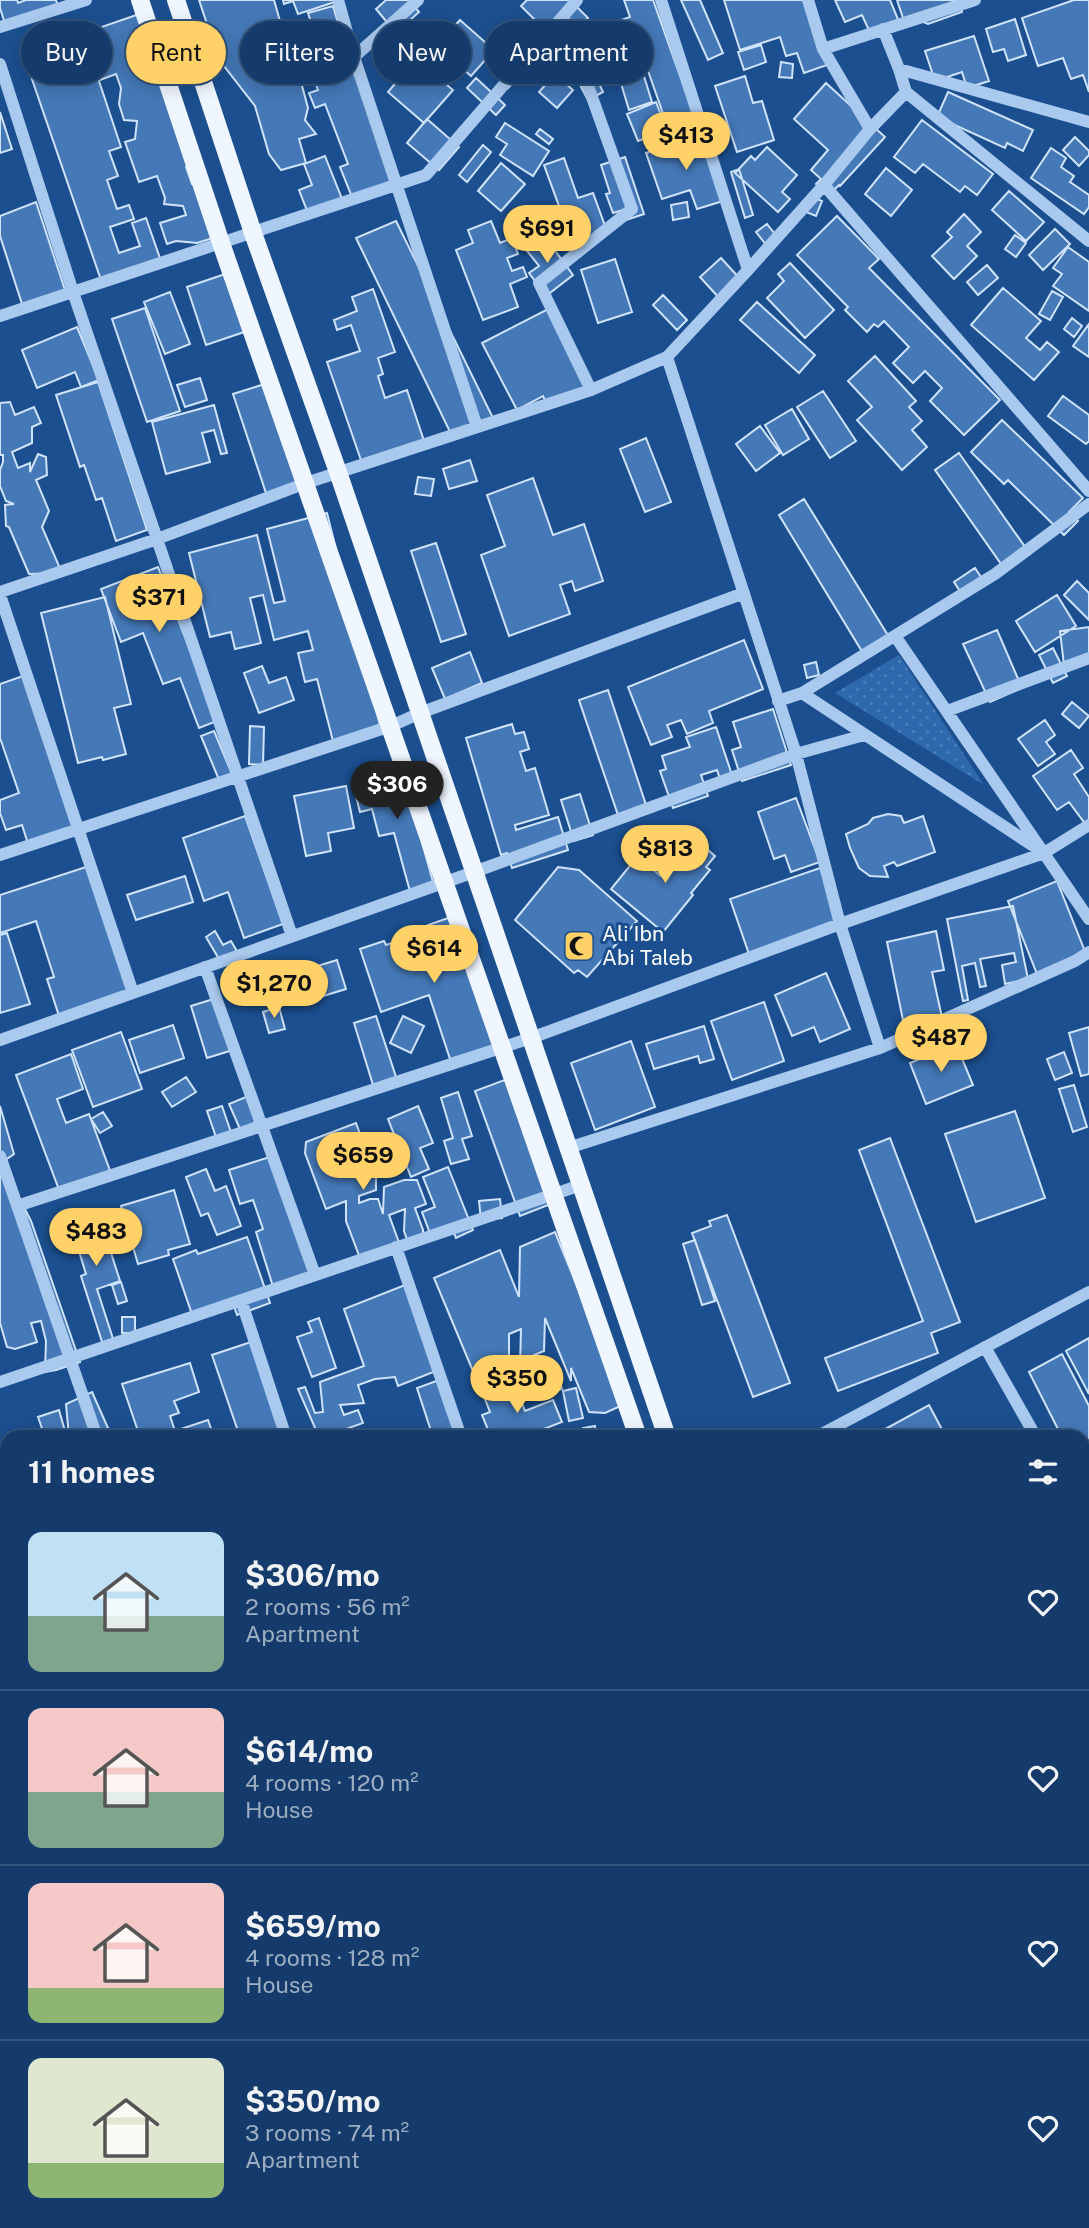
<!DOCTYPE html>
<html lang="en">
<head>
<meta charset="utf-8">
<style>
	:root { --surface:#143b6b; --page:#214673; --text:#f1f3f6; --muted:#9dadc1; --line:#33557e; --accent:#ffd166 }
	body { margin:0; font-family:"Public Sans",sans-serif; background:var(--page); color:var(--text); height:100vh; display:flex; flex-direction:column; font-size:26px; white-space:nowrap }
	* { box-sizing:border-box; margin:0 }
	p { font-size:23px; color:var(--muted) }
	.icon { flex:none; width:38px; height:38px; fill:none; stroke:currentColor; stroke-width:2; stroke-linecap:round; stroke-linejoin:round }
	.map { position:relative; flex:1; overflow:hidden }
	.panel { position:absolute; left:0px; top:1430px; width:1090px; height:800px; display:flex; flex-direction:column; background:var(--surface); border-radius:21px 21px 0 0; box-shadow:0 4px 18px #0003,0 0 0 2px var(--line) }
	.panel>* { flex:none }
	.banner { position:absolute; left:21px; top:21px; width:700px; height:63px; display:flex; gap:14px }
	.price { position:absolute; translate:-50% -60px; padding:0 16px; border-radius:24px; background:var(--accent); color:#111; font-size:23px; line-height:46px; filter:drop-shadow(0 2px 4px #0008) }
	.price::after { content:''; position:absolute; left:50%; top:42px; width:21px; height:16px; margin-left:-10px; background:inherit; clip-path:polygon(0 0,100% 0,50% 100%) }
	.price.current { background:#222; color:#fff }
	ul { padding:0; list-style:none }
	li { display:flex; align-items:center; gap:21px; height:175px; padding:0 28px }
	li+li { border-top:2px solid var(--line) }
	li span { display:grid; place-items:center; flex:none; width:196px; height:140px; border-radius:14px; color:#555 }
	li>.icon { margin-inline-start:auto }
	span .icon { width:84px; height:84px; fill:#fffc; stroke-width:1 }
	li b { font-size:30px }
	h2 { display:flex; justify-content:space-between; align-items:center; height:84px; padding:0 28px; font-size:30px }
	.chip { padding:0 24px; border-radius:32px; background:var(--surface); box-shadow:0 4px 18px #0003,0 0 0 2px var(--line); font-size:24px; line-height:63px }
	.chip.current { background:var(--accent); color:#111 }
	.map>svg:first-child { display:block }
	.grass { fill:url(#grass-dots) }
	.garden { fill:#2e69ad }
	.building { fill:#4478b7; stroke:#cfe3fa; stroke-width:2 }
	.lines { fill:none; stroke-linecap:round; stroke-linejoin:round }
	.minor { stroke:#a9c9ee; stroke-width:12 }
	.major { stroke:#f0f6ff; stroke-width:18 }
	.labels { text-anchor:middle; stroke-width:6; stroke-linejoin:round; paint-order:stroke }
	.poi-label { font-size:21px; fill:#fff; stroke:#1b4f8f; text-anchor:start }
</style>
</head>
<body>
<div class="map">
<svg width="1089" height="2228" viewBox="0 0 1089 2228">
	<defs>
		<pattern id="grass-dots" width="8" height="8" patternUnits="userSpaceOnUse" patternTransform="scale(1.75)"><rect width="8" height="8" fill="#2e69ad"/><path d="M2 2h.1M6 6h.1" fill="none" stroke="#4d80b9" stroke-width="1.8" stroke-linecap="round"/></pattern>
	</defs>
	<rect width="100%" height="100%" fill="#1b4f8f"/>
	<path class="grass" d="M899,655L984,785L835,693Z"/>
	<path class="garden" d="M543,2222L545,2228H380L378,2223Z"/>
	<path class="building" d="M0,0H17L18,3L26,0H56L59,10L6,27L0,8Z
		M199,0H274L292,63L298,71L308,108L305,120L316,134L299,139L306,163L281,170L269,154L255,106L224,66L221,54L214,45Z
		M283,0H338V1L298,14L293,1L284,4Z
		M386,0H409L419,12L396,33L376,9Z
		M527,0H570L588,18L560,45L521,6Z
		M624,0H653L700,132L673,142L647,68L622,78L604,26L630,17Z
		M681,0H700L723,53L708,60Z
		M724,0H809L830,64L804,73L797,53L786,56L780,37L740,50Z
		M835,0H890L900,24L872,37L862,15L845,22Z
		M897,0H958L962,12L928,24L921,21H904Z
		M1074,0H1089V92L1083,75L1071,79L1063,58L1038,66L1022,18Z
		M333,6L343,40L328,45L325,35L316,38L308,13Z
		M142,13L194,164L186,167L192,184L201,185L219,236L197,243L176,241L167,244L160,223L186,215L183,206L164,204L165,198L157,176L139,182L125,142L135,139L137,121L124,120L119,104L121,88L116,74L100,80L102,65L90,31Z
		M1015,19L1026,55L1008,61L1004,49L993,52L986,29Z
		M460,20L494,50L471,76L455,62L462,55L443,39Z
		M84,36L121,147L109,151L118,176L107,180L117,209L129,205L134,219L110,227L119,253L140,246L132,223L146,218L162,264L102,283L24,56Z
		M974,36L989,81L967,88L962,72L935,81L925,51Z
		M437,37L450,52L441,60L428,46Z
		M520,40L540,57L528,71L509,54Z
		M761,45L766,62L744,70L738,52Z
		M350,55L399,185L354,202L340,167L348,164L325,104L315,108L309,93L318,90L311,70Z
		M499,57L519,77L508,88L489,67Z
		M416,59L453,90L424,123L388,92Z
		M781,62L793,64L792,78L779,77Z
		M643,73L652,102L629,110L620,80Z
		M555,74L573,90L557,108L539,92Z
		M745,76L753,103L762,101L774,140L737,152L715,86Z
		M476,78L505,105L496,115L467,88Z
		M597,79L603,92L588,100L581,87Z
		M826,83L885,137L840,186L839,185L829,195L816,184L821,179L811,170L828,150L794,119Z
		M948,92L1033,130L1023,151L1007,143L1005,148L937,117Z
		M656,102L671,141L656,146L652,136L638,141L627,114Z
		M0,112L12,149L0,153Z
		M427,119L459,147L439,170L407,143Z
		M922,120L993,174L977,195L965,186L960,192L923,164L915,173L894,157Z
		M505,123L549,151L533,176L500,155L507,144L496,137Z
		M540,129L553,139L549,144L536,134Z
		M701,135L723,201L697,209L690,190L662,199L646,153Z
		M1075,137L1089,151V155L1079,166L1063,150Z
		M483,145L491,152L467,182L459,175Z
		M767,147L797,175L782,192L790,199L778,212L735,173L751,156L755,160Z
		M1051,148L1066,158L1061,167L1074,176L1070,182L1089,195V207L1084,214L1031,178Z
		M325,156L342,199L308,213L299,190L312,185L304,164Z
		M625,157L644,214L626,220L623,210L613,213L606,194L610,193L601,165Z
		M564,158L578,198L593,193L608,234L574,247L544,165Z
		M501,163L525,184L501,211L478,191Z
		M886,168L912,190L891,216L865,194Z
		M739,169L753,215L745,218L731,172Z
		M1009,191L1044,222L1026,241L992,210Z
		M812,197L822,201L816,216L806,212Z
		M36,202L66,293L23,307L0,236V216Z
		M687,202L689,217L673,220L671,205Z
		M964,214L981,232L967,246L977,256L954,279L932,256L952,237L947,232Z
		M837,216L879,259L869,268L1000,400L964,435L930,401L942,388L925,371L913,383L893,363L909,347L884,321L878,327L874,324L867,332L845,310L848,307L797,255Z
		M396,221L493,418L453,438L356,238Z
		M491,221L500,243L512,238L518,254L507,258L512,271L523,267L527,277L510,284L518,307L483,320L456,250L473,243L468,230Z
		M767,224L778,238L767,246L756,232Z
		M1055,229L1070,244L1043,270L1029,255Z
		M542,233L573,275L546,296L529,273L539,266L524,247Z
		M1015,235L1026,243L1016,257L1005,249Z
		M1068,247L1089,262V311L1053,286L1062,274L1053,268Z
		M721,258L742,281L721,300L700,277Z
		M615,259L632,312L598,323L581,270Z
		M790,263L834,310L805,338L767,298L784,281L778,274Z
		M987,265L998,278L978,295L967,282Z
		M231,272L250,330L206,345L187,287Z
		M1003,288L1041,321L1026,338L1040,350L1047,342L1059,352L1034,380L971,325Z
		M373,289L395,352L378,358L383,374L378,376L385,398L407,390L425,444L363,466L327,362L360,351L351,325L337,330L334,320L357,311L352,297Z
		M1052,291L1063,297L1050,320L1039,314Z
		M170,292L190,344L165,354L144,302Z
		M663,295L687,320L677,330L653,305Z
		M757,302L815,355L799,373L740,320Z
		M552,307L591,384L548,406L543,396L517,410L482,343Z
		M145,308L180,411L147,422L112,319Z
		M1072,318L1082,326L1074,337L1064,329Z
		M1089,324V357L1073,346Z
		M77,327L99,380L81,387L75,372L37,388L22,350Z
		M875,356L916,401L909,407L922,421L912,430L927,447L902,470L857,420L872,407L848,381Z
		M200,378L207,400L185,407L177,385Z
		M98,382L147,530L116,541L102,498L96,500L84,465L80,467L56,395Z
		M271,382L305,483L267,496L233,394Z
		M823,391L856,441L830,458L797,407Z
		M1063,396L1089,415V441L1086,444L1048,416Z
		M10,402L15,415L34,407L41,423L32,427V443L12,452L18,468L30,463V472L38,454L46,457L47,475L36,480L49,511L42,527L62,573L29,574L9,527L6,526L5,505L14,504L6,501L0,486V470L3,462V455H0V403Z
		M214,405L227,453L221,454L214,430L202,433L210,462L166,474L152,422Z
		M792,409L809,439L783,455L765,425Z
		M1002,420L1083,498L1069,512L1078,521L1064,535L1008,480L1004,484L971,452Z
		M760,426L780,453L756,471L736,444Z
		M646,438L671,502L645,512L620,449Z
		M959,453L1030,554L1006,571L935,470Z
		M470,460L477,481L449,489L443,469Z
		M418,477L434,479L431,496L415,494Z
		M533,478L553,535L584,524L603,581L575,591L572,581L560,585L570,614L509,636L481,555L505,546L487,495Z
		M804,499L889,637L863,653L779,515Z
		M327,513L381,729L333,741L317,679L305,682L298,653L313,650L308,631L274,640L263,595L250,598L261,643L235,649L231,632L210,637L189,553L257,535L274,603L285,601L267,529Z
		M436,543L466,634L441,642L411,551Z
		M158,567L217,721L199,728L180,678L163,684L143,633L121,642L101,589Z
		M975,568L983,580L962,594L954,582Z
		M1077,581L1089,593V620L1064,595Z
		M1057,595L1076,626L1035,652L1016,621Z
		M105,597L131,704L114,708L126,754L103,760L102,757L78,763L41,613Z
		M1089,627V662L1064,665L1060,631Z
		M997,630L1022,688L990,702L963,644Z
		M744,640L763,689L709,711L713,723L687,734L681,720L667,725L672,737L651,745L628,687Z
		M1053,648L1067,676L1053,683L1039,655Z
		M470,652L482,683L445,699L432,668Z
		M816,662L819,675L807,678L804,665Z
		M262,666L269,683L286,677L294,700L259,713L244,673Z
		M23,676L77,830L29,847L22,825L6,830L0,813V800L19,793L0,738V684Z
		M608,690L648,811L620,821L579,700Z
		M1072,702L1089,716L1079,728L1062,714Z
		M773,709L791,765L742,781L732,750L741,747L733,722Z
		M1045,720L1055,735L1046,742L1055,754L1038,766L1018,739Z
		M512,724L515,734L524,732L529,749L520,752L526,771L535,768L549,815L515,825L516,830L558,817L568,850L512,868L507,853L501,855L466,738Z
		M250,726L264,727L263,765L249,764Z
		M716,727L732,775L720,779L717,770L701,775L708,796L673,808L660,771L666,769L662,756L690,747L686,737Z
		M214,731L232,774L219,780L201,736Z
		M1071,750L1083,768L1074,774L1089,797V829L1069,802L1057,810L1033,776Z
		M406,764L418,828L435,889L411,895L394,833L379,836L372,809L360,812L352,781Z
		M346,786L354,828L328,833L331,851L306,856L294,796Z
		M580,794L593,835L574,841L561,800Z
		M796,798L820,862L791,872L785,855L774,859L758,812Z
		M888,814L901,816L904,823L923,816L935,852L897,866L894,862L884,866L888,877L870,876L859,868L850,848L846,834L868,824L873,818Z
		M245,816L283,924L244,938L228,892L204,901L183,838Z
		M693,837L715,856L706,867L710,870L691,893L693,895L663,932L611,889L637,857L661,876Z
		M89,866L129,990L60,1019L47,979L54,977L36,921L0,933V895Z
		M558,867L579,870L637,921L587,977L578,970L574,973L515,920Z
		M823,867L843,925L750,957L730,899Z
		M185,876L193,902L136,920L127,895Z
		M1057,881L1086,954L1037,974L1008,901Z
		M1013,906L1028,979L1005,984L1002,965L1016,962L1014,953L980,959L986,986L980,987L975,963L962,966L968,1000L963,1001L947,919Z
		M451,917L500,1044L450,1059L429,995L381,1012L360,949L384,941L386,945L430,930L428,925Z
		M215,931L223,945L231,941L238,953L222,964L206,937Z
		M936,931L944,970L932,972L943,1022L905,1030L887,942Z
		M7,933L30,1004L0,1013V935Z
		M337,960L346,989L320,997L311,968Z
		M826,973L850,1029L820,1042L814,1027L792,1036L775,995Z
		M220,997L236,1049L207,1058L191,1006Z
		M764,1002L784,1061L732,1080L711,1021Z
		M279,1007L285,1029L269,1033L263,1012Z
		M376,1016L396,1077L373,1085L354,1023Z
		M403,1016L424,1026L411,1053L390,1043Z
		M173,1025L184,1058L140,1073L129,1040Z
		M704,1026L714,1059L700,1063L698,1056L654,1069L646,1044Z
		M1089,1027V1074L1081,1076L1069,1033Z
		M121,1032L142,1089L93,1107L72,1050Z
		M631,1041L655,1107L595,1130L571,1063Z
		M956,1044L973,1085L926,1104L910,1063Z
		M1064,1052L1072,1073L1055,1080L1047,1059Z
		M71,1054L83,1089L57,1099L66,1123L89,1114L112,1176L61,1195L16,1075Z
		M186,1077L196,1092L172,1107L162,1092Z
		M510,1078L556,1202L520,1216L475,1091Z
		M1074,1085L1087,1127L1073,1132L1059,1089Z
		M458,1092L472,1136L462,1139L469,1159L451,1164L444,1141L453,1138L441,1098Z
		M253,1094L263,1119L240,1129L229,1104Z
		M0,1106L14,1154L1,1163L31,1221L80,1362L56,1370L45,1372L46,1341L41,1321L31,1323L37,1342L15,1349L7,1347L0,1323Z
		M222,1106L233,1138L218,1143L207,1111Z
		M418,1106L433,1143L420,1148L429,1169L411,1177L388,1119Z
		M1015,1111L1045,1198L976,1222L945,1134Z
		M103,1112L112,1126L100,1133L91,1119Z
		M356,1123L376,1178V1190L359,1196V1203L370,1199H378L383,1214L384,1187L404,1180H417L426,1204L415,1208L423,1230V1242H408L404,1231L405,1209L389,1215L401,1248L360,1258L346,1221V1201L326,1209L305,1153L306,1142Z
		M890,1138L960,1322L931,1333L938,1353L838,1391L825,1358L923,1321L859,1150Z
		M276,1155L315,1280L275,1293L256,1232L263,1229L253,1200L240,1204L229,1170Z
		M448,1167L473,1230L456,1238L452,1228L431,1236L422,1212L435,1207L423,1177Z
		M206,1169L215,1191L226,1186L241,1226L217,1235L208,1213L201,1216L186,1177Z
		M174,1190L190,1244L168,1250L169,1255L138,1264L121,1206Z
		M500,1199L502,1218L481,1220L479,1201Z
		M98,1212L120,1281L97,1289L115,1345L104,1348L81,1276L86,1274L70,1222Z
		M727,1215L790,1383L753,1397L692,1233L711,1226L709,1221Z
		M555,1232L625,1404L605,1413L589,1412L571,1368V1381L545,1318L544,1351L534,1355L548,1389H531V1376H524L520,1367L521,1329L509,1334V1376L480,1388L434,1278L500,1250L519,1297L520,1247Z
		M247,1237L270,1303L237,1315L234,1306L194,1320L173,1259L196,1250L198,1254Z
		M695,1240L715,1301L702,1305L683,1244Z
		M121,1282L127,1301L118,1304L112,1285Z
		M405,1285L436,1371L398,1386L395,1377L375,1379L358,1385L364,1403L340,1405L344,1415L358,1410L363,1423L346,1429L349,1437H319L298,1389L305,1387L315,1413L323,1412L320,1382L364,1366L344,1309Z
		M122,1317H135V1333H122Z
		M319,1318L336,1368L312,1377L297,1337L312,1332L308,1322Z
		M1089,1338V1394L1066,1351Z
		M254,1341L286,1437H240L212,1355Z
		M1062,1354L1089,1406V1452L1083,1455V1437H1062L1029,1372Z
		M190,1363L199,1392L174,1401L179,1413L170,1416L175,1431L208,1420L214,1437H140L122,1384Z
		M555,1364L562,1389L550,1392L542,1368Z
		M439,1380L458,1437H433L417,1388Z
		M514,1382L525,1411L553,1400L562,1422L541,1430L544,1437H491L482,1415L490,1412L483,1394Z
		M576,1388L583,1418L569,1421L563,1391Z
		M92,1392L112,1437H69L66,1404Z
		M929,1405L946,1437H880L878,1433Z
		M59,1410L65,1431L45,1437L38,1417Z
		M595,1426L596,1437H584L583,1428Z
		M633,1426L637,1437H601L622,1430Z
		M0,1448L7,1464V1502L0,1504Z
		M1083,1628L1089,1637V1696L1083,1700Z
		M1089,1706V1728L1083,1712V1708Z
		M0,1888L7,1904V1911L0,1914Z
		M1083,1916L1089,1921V1950L1083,1956Z
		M0,1922L7,1938V1995L0,1997Z
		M7,2108V2141L2,2143L0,2137V2111Z
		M1083,2108L1089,2122V2195L1084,2197Z
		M0,2158L7,2164V2222H50L48,2225L39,2228H2L0,2222Z"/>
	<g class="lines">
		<path class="minor" d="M338,0L354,57L477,427
			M661,0L748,270
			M808,0L823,49L870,129
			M563,16L632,209L539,283L591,390
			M0,27L86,0
			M823,49L975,0
			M354,57L418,0
			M0,64L73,292L292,936
			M899,69L1089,122
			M906,92L1089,241
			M824,185L1089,491
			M0,316L426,175L577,0
			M667,357L796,754L840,924L880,1048
			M0,592L157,539L306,483L591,390L667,357L748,270L824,185L870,129L906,92L899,69L883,29
			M0,595L133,993
			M895,636L1089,919
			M802,693L1038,849
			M778,701L802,693L995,574L1089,504
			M947,711L1089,658
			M0,855L391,726L420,713L744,593
			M205,967L315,1275
			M0,1040L474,872L796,754L864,735
			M568,1148L880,1048L1075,961L1089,952
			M0,1156L97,1437
			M17,1206L531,1038L840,924L1044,853L1089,825
			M396,1247L461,1437
			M241,1300L286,1437
			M985,1347L1036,1437
			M0,1382L581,1185
			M816,1437L1089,1292
			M1083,1453L1089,1450
			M1083,1568L1089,1565
			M1083,1598L1089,1611
			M0,1714L7,1735
			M0,1829L7,1849
			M1083,1855L1089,1853
			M0,2005L7,2003
			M322,2222L324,2228
			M950,2222L952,2228
			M0,2224L7,2222"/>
		<path class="major" d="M140,0L221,243L638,1437
			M176,0L253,233L338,472L667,1437"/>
	</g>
	<defs>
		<g id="mosque-square" transform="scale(1.575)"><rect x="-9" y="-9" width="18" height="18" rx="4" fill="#ffd166" stroke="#1b4f8f"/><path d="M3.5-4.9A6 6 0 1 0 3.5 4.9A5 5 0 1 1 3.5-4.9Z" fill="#111"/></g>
	</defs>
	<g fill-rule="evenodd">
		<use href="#mosque-square" x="579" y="946"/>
	</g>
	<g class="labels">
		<g class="poi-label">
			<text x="602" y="941">Ali Ibn<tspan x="602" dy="24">Abi Taleb</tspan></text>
		</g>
	</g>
</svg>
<b class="price" style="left:686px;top:172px">$413</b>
<b class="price" style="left:547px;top:265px">$691</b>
<b class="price" style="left:159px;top:634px">$371</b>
<b class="price current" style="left:397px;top:821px">$306</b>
<b class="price" style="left:665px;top:885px">$813</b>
<b class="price" style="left:434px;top:985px">$614</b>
<b class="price" style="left:274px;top:1020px">$1,270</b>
<b class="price" style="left:941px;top:1074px">$487</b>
<b class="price" style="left:363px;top:1192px">$659</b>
<b class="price" style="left:96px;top:1268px">$483</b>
<b class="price" style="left:517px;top:1415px">$350</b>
<div class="banner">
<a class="chip">Buy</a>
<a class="chip current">Rent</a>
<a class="chip">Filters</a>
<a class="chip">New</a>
<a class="chip">Apartment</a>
</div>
<section class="panel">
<h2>11 homes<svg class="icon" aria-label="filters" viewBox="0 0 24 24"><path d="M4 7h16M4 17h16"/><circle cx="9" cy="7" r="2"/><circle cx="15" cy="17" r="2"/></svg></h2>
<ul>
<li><span style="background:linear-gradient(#bfe0f5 60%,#7fa58c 0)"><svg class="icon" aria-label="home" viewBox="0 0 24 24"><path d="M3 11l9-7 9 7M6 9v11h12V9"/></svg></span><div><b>$306/mo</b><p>2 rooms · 56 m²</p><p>Apartment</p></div><svg class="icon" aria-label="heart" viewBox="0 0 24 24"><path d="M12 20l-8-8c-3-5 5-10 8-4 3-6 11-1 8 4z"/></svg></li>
<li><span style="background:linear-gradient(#f6c9c9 60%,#7fa58c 0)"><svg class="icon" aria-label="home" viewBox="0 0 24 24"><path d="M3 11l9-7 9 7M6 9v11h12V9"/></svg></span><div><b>$614/mo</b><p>4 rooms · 120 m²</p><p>House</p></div><svg class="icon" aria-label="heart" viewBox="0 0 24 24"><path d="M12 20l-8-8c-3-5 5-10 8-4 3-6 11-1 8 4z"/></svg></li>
<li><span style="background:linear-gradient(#f6c9c9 75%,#8fb573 0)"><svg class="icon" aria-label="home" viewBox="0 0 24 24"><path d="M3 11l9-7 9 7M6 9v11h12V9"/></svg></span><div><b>$659/mo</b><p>4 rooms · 128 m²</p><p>House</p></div><svg class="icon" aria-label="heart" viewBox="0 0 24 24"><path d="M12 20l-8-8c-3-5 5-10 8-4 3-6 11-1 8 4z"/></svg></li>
<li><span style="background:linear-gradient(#dfe7d0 75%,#8fb573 0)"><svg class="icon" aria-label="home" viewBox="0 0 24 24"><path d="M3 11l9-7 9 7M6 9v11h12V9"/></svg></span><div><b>$350/mo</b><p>3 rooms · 74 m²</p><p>Apartment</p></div><svg class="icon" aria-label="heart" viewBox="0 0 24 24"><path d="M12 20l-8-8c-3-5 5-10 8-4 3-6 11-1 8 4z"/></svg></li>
</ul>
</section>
</div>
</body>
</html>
